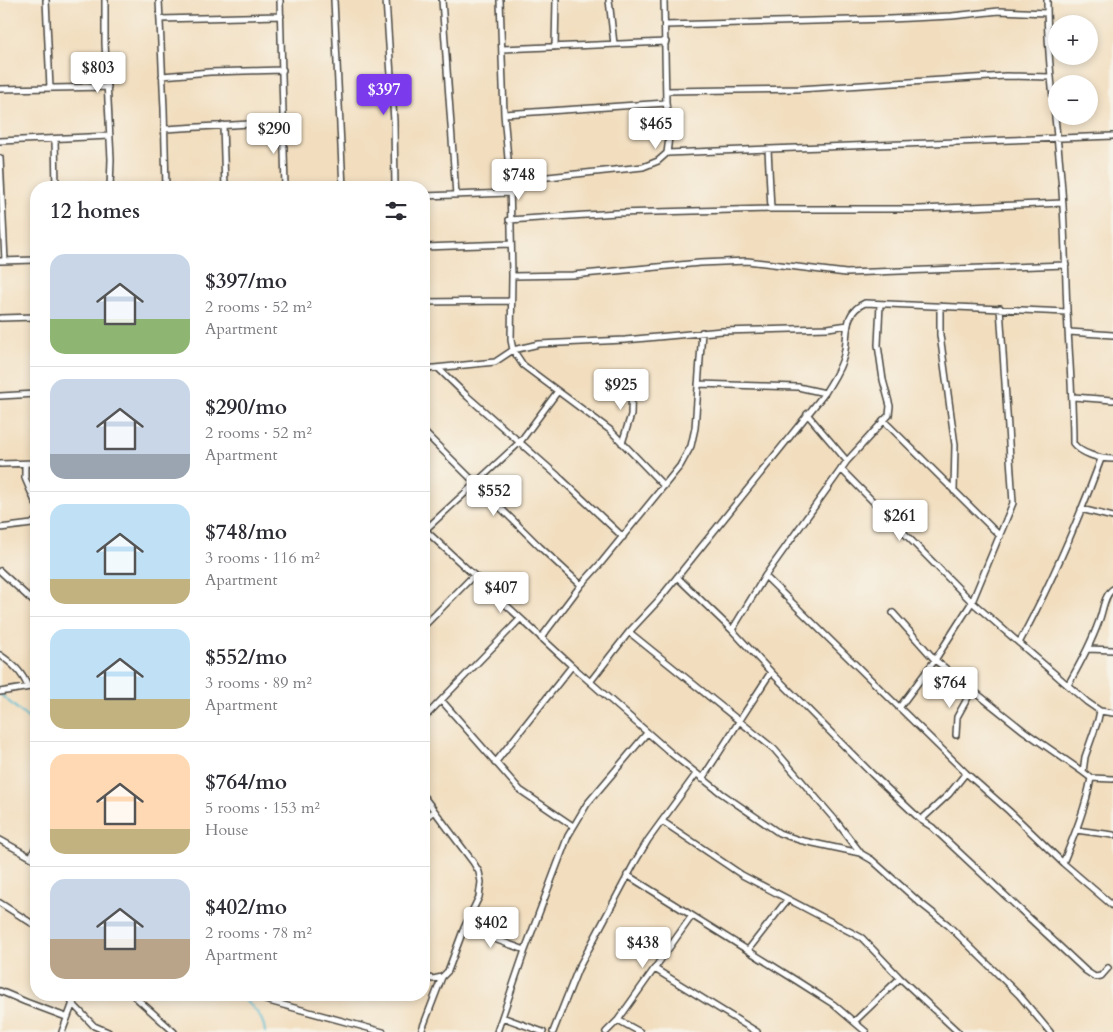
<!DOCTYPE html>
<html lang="en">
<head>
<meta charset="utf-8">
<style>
	:root { --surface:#fff; --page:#f2f2f3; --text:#2b2b33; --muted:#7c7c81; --line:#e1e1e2; --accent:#7c3aed }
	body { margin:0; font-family:Cardo,serif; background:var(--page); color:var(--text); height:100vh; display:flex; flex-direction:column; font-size:19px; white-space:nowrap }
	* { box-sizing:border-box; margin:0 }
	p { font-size:16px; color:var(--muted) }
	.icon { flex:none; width:28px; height:28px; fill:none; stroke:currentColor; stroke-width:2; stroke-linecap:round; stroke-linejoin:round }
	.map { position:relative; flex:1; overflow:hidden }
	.details { position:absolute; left:30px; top:181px; width:400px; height:820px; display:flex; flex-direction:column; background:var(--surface); border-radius:20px; box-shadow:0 2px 8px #0003 }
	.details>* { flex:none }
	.buttons { position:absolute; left:1048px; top:15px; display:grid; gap:10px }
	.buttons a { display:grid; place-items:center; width:50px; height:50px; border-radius:50%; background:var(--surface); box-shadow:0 2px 8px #0003; font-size:25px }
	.price { position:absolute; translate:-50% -42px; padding:0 11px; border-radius:5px; background:#fff; color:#222; font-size:16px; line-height:32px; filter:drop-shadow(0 1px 2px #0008) }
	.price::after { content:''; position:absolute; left:50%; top:30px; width:15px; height:11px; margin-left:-8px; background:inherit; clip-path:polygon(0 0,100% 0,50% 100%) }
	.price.on { background:var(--accent); color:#fff }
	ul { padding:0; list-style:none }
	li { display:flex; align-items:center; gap:15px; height:125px; padding:0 20px }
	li+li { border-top:1px solid var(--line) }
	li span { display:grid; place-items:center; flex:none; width:140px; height:100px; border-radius:15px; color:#555 }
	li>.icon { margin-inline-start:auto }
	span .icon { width:60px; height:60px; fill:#fffc; stroke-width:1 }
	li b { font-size:21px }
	h2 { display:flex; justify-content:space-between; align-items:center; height:60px; padding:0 20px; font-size:21px }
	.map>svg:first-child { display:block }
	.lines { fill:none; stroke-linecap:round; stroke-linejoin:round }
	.stream { stroke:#55bbd3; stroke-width:2 }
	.minor-casing { stroke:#494641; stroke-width:8 }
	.minor { stroke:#fff; stroke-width:5 }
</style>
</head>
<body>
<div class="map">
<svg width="1113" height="1032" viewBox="0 0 1113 1032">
	<rect width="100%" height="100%" fill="#f7f3e8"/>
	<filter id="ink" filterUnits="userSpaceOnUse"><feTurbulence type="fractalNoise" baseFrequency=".02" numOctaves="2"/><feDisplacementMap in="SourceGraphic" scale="10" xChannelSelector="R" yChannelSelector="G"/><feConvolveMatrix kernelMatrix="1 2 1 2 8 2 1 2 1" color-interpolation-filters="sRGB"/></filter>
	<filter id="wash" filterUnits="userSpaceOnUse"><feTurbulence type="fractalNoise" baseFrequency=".0096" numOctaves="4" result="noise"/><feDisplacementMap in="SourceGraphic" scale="20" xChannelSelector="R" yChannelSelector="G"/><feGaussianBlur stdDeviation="1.12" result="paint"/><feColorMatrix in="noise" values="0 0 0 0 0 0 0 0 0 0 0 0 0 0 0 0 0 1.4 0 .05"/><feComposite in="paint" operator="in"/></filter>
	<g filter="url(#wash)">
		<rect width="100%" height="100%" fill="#f2debf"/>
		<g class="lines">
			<path class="stream" d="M0,694L36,725
				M239,995C251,1005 264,1016 265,1032"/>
		</g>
	</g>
	<g filter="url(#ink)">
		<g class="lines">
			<g class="minor-casing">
				<path id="minor" d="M46,0L50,88
					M105,0V43L111,159L110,188
					M159,0L164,109L166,188
					M280,0L285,188
					M334,0L343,188
					M386,0L394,121L395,188
					M442,0L456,195
					M500,0L504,114L510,181L512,276L511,340L513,350L523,365L610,430L664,486
					M609,0L614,44
					M1047,0C1047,60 1056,118 1061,178C1065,222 1065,266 1067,310C1069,355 1073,398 1073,443C1081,454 1100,459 1113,459
					M160,19L281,16
					M665,25L890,19L952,16L999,11L1047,13
					M555,47L556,0
					M502,49L666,42
					M162,76L210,72L283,70
					M0,89L108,87
					M666,91L799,89L1006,76L1050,77
					M504,114L666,103
					M223,125L225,188
					M165,129L283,122
					M55,139L56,188
					M0,141L110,136
					M768,149L771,209
					M667,153L1113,136
					M0,158L5,261
					M510,181L643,167L658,161L667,153L670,130L666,103L664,0
					M424,196L509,193
					M509,220L617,213L771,209H920L1063,203
					M424,247L510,244
					M0,261L36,260
					M512,276L573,275L700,263L747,261L846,273L1066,265
					M424,302L511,301
					M940,306V335L955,445L954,491
					M0,318L36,317
					M1069,332L1113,335
					M438,368L468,397L558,476L623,537
					M424,369L495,362L513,350L539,344L625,340L722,331L828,328L848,325
					M698,384L798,387L825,393
					M0,396L36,394
					M1073,397L1113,400
					M807,414L847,461
					M883,420L1000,536
					M424,432L540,547L581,585
					M622,443L631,415L632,380
					M0,464L36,463
					M25,464V478L36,504
					M841,469L972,602L1087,702L1100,711L1113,713
					M1081,509L1113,517
					M0,528L32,524L36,520
					M424,529L572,666L672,754L721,793L779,833L799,840L860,853L872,860L919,902L948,925L1019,995L1050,1032
					M424,531L520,442L558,391
					M0,571L36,604
					M765,576L966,773L1009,811L1063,863L1113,906
					M677,577L732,630L771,672
					M893,613L935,660L1024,731L1083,772
					M424,626L474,575
					M732,630L765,576L847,461L889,415L890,406L883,380L878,345L880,304
					M629,632L774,749L836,821L860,852
					M541,638L581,585L601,563L680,466L691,446L695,428L702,332
					M1019,643C1051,584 1078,521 1101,459
					M1088,649L1113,650
					M0,655C13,664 22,672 28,687
					M590,682L629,632L657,602L825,393C832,381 841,369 844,355C849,335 842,313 865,303L1067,312
					M1068,685C1080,664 1091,644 1099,621C1103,611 1104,595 1113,589
					M0,692L36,686
					M442,701L520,790L573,826
					M899,708L935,660L972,602L1013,503L1000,308
					M424,718L520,619
					M956,735L957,717L972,690
					M495,763L572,666
					M1091,778L1113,779
					M702,779L771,672L872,774L921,820L932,827L1086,971L1095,977L1101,976L1108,968
					M424,797L473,862L479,872L481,882L479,897L464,928L448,971L442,977L433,979L424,977
					M424,819L434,811
					M921,820L949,794L966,773
					M662,821L742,875L862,938L900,978L958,1032
					M1076,830L1113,835
					M0,840L36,860
					M31,857L36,846
					M1063,863C1074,836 1086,807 1091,778L1083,772L1085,757L1098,720L1100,711
					M627,875L797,981L833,1004L866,1032
					M0,903L36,926
					M464,928L525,950
					M748,950L787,900
					M655,969L757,1032
					M0,991L26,1002L66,1017
					M133,995L174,1032
					M258,995L265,1000L383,1032
					M72,1003L94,1026L108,1032
					M502,1017L543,1032
					M618,1020L640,1032
					M854,1022L900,978
					M62,1032L76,995
					M421,1032L442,977
					M497,1032L525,950L568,836L587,804L647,733
					M553,1032L578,969L635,862L648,840L696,774
					M606,1032L618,1020L691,917"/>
			</g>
			<use href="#minor" class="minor"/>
		</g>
	</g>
</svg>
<div class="buttons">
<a>+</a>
<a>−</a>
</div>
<b class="price" style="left:98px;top:94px">$803</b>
<b class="price on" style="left:384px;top:116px">$397</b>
<b class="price" style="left:656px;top:150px">$465</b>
<b class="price" style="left:274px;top:155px">$290</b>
<b class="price" style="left:519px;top:201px">$748</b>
<b class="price" style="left:621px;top:411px">$925</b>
<b class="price" style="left:494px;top:517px">$552</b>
<b class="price" style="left:900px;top:542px">$261</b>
<b class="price" style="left:501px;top:614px">$407</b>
<b class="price" style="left:950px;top:709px">$764</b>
<b class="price" style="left:491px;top:949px">$402</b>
<b class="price" style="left:643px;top:969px">$438</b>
<section class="details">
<h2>12 homes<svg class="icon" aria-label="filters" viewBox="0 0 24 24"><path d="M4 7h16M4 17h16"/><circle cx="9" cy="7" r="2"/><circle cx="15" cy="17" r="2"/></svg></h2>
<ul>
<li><span style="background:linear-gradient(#c9d6e8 65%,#8fb573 0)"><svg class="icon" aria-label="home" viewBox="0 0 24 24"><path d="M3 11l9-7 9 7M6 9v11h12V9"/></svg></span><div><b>$397/mo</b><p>2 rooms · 52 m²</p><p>Apartment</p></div></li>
<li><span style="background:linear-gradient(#c9d6e8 75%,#9aa5b1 0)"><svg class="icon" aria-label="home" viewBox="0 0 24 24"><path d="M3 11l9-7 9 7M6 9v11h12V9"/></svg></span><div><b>$290/mo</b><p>2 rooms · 52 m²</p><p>Apartment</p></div></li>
<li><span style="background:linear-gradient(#bfe0f5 75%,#c2b280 0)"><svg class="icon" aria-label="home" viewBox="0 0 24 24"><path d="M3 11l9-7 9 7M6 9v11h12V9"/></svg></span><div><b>$748/mo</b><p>3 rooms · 116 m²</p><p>Apartment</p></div></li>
<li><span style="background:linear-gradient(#bfe0f5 70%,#c2b280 0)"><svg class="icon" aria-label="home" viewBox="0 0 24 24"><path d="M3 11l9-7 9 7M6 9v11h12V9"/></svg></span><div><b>$552/mo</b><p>3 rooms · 89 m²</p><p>Apartment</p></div></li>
<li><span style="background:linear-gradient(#ffd9b3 75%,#c2b280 0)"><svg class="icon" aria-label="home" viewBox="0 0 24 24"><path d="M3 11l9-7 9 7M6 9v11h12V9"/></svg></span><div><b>$764/mo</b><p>5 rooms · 153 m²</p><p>House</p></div></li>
<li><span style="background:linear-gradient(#c9d6e8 60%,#b9a48a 0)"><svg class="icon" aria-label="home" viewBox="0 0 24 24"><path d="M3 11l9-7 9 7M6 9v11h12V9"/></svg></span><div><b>$402/mo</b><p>2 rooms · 78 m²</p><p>Apartment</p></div></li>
</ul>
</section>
</div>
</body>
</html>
